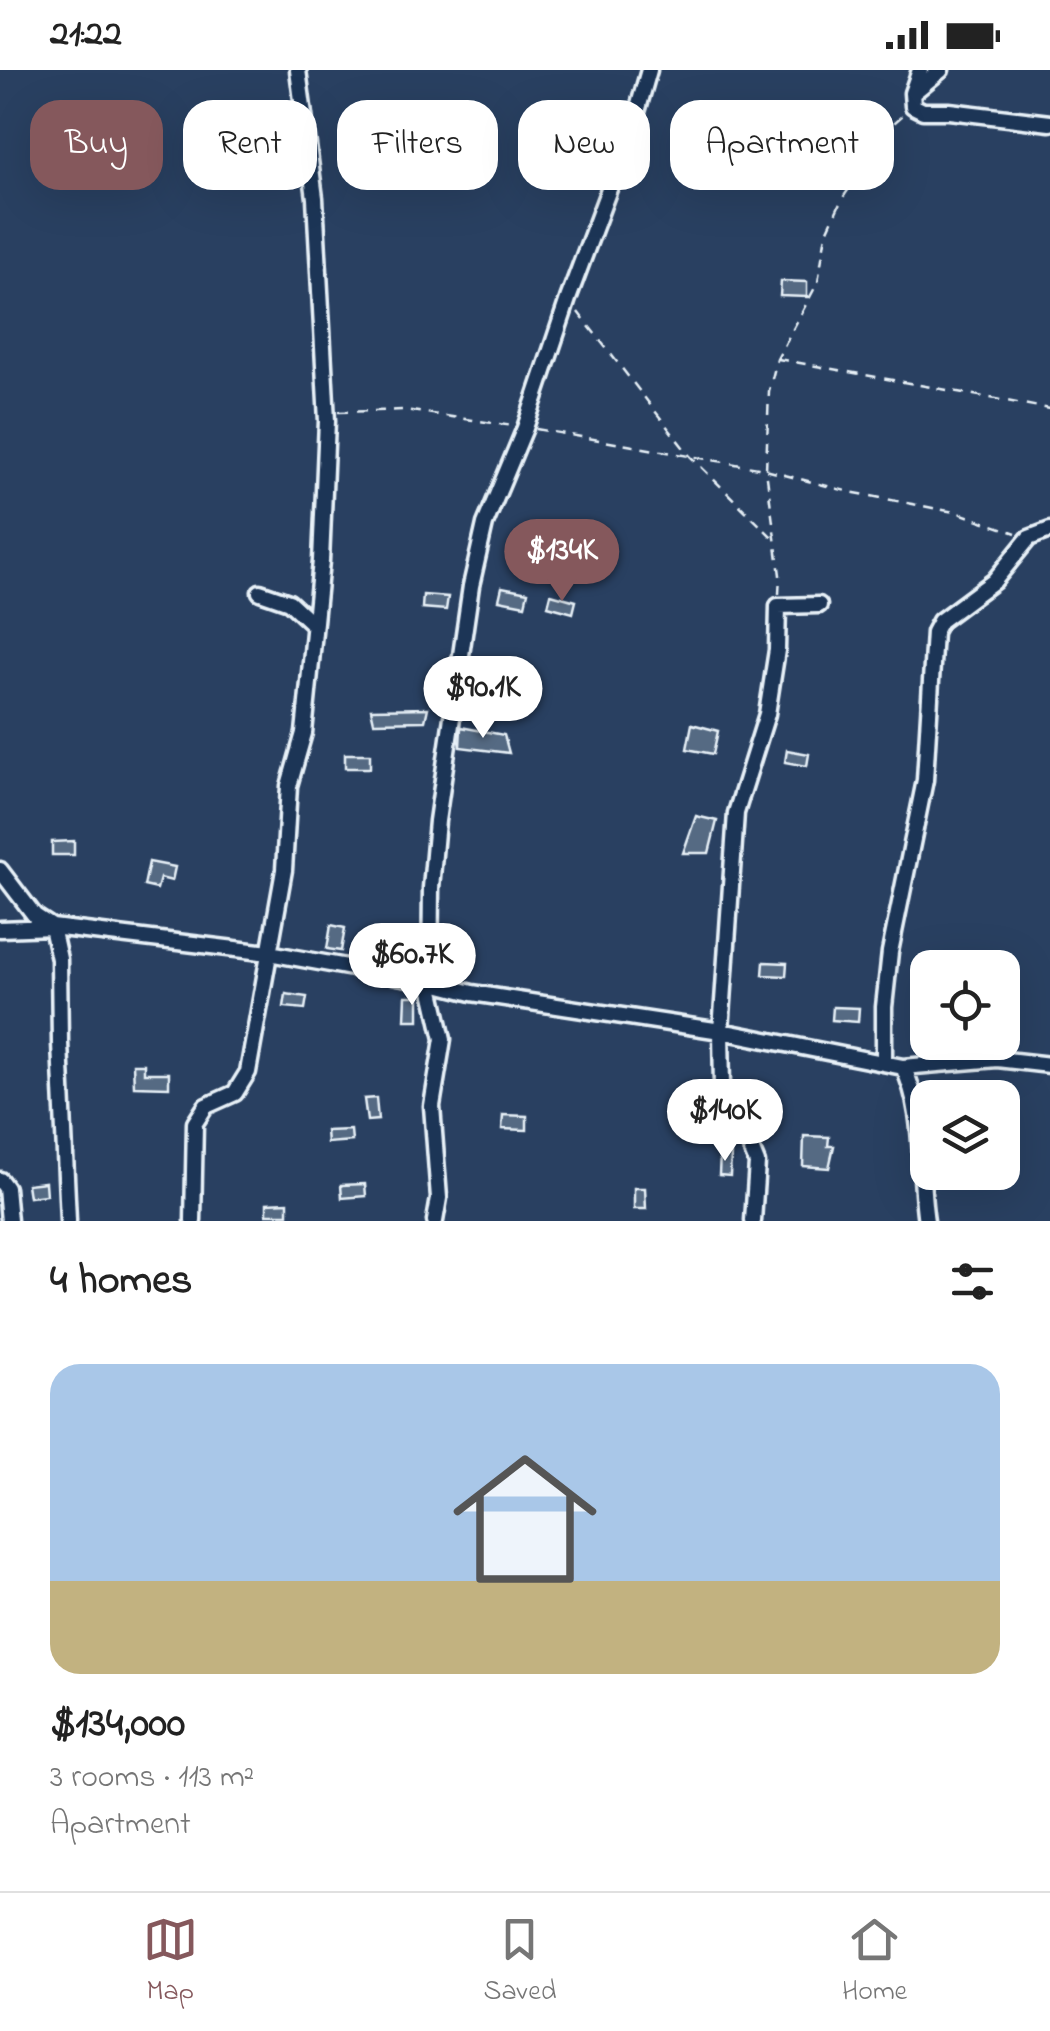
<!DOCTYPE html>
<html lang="en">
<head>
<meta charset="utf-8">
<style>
	:root { --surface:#fff; --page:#f6f6f6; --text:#222; --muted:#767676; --line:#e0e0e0; --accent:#85585c }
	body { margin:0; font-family:"Indie Flower",sans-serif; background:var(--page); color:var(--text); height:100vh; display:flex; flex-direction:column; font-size:38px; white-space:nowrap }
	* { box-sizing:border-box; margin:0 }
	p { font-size:32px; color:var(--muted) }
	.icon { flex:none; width:55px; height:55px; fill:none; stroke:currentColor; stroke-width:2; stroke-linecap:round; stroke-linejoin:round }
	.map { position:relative; height:1151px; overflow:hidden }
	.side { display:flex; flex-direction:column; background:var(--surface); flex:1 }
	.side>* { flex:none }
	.guide { position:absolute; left:30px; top:30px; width:990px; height:90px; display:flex; gap:20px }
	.tools { position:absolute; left:910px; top:880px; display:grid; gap:20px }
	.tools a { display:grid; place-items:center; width:110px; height:110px; border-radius:20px; background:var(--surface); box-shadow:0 10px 40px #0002; font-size:50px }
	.price { position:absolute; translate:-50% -85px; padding:0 22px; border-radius:35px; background:#fff; color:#222; font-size:32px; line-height:65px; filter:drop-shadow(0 2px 5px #0008) }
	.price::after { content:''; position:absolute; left:50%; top:60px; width:30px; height:22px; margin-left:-15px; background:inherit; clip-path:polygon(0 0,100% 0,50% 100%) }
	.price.on { background:var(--accent); color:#fff }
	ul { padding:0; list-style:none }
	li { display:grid; align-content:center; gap:20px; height:530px; padding:0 50px }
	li+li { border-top:2px solid var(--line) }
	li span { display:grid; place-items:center; height:310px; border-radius:30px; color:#555 }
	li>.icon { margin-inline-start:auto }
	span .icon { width:180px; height:180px; fill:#fffc; stroke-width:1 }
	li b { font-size:42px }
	h2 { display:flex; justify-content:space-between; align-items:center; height:120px; padding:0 50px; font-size:42px }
	.pill { padding:0 35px; border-radius:30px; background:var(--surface); box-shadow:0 10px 40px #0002; font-size:35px; line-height:90px }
	.pill.on { background:var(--accent); color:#fff }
	.status { display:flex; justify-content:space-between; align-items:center; height:70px; padding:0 50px; background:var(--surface); direction:ltr }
	.status svg { height:28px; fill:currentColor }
	.menu { display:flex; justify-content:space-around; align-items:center; height:140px; border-top:2px solid var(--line); background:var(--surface); font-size:28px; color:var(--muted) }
	.menu a { display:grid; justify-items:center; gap:5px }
	.menu .on { color:var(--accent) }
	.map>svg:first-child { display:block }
	.building { fill:#556a83; stroke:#e8f1f8; stroke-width:2.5 }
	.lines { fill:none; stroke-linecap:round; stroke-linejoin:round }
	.minor-casing { stroke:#e8f1f8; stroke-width:21 }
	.path { stroke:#e8f1f8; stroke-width:2.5; stroke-dasharray:10 8; stroke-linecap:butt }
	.minor { stroke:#1d3557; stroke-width:14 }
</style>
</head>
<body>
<div class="status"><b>21:22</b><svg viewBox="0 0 49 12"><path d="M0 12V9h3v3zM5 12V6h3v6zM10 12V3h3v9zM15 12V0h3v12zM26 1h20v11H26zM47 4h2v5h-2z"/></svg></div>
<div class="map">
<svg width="1050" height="1151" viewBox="0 0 1050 1151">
	<rect width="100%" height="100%" fill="#294061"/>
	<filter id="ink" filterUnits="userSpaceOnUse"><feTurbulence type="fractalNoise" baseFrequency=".01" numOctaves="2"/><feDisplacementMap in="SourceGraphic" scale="20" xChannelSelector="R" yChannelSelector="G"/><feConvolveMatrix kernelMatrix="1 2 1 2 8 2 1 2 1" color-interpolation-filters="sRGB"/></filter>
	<g filter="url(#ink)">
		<path class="building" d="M781,211L807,212V227L780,226Z
			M502,517L528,522L525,535L499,530Z
			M551,524L576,531L573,543L548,536Z
			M423,525L448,527L446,540L422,538Z
			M428,638L425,651L374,652L371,639Z
			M692,654L718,661L713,684L687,679Z
			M461,657L504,665L509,683L460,677Z
			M787,680L809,684L807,696L785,692Z
			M345,684H370V698H345Z
			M696,746L717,751L709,783H683Z
			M74,771V785H52V772Z
			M149,792L175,797L172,811L160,808L157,819L144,816Z
			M331,855L345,858L341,881L327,879Z
			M764,892L787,893L786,906L763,905Z
			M286,924L307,927L305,939L284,937Z
			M406,926H419V950H405Z
			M833,937L859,938L858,952L832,950Z
			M133,994H144V1003H169V1017L134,1016Z
			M376,1028L378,1050L367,1051L364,1029Z
			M503,1045L527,1046V1060L502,1059Z
			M351,1060L352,1071L327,1073L326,1061Z
			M804,1066L829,1067L828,1076H834L829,1098L803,1096Z
			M720,1083L731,1084L730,1106L719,1105Z
			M45,1112L46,1125L29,1127L27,1114Z
			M365,1114L366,1126L342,1128L341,1115Z
			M634,1118H645L646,1139H634Z
			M288,1132V1144H267V1133Z"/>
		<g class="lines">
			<g class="minor-casing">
				<path id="minor" d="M920,0L912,23L913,36L923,41H949L1050,53
					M913,23L941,0
					M260,522L289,532L314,555
					M0,800L35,846L52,857L59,889L60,973L68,1151
					M0,859L52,857L269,883L430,912L472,923L721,961L903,997L997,989L1050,995
					M884,992V937L890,882L925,710L934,562L940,551L994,511L1029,468L1050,460
					M903,997C926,1043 918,1101 926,1151
					M0,1110L6,1118L9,1151
					M193,1151L195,1053L206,1036L235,1023L248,1002L284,800L289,716L304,663L321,491L327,351L315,128L298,0
					M435,1151L439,1128L432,1036L443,969L430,912L431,818L437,751L471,516L485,454L525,358L568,229L635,49L649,0
					M753,1151L757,1093L746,1066L730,1041L722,1017L721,961L736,743L767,644L777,580L778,536L819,535"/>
			</g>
			<path class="path" d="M578,242L690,386L775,470
				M778,289L1050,339
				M338,342L405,340L513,356
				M536,359L758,398L850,422L959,443L1016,463
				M779,524L780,505L766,400L769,321L777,289L818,212L826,164L842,129L894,53L904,44"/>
			<use href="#minor" class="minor"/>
		</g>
	</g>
</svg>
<div class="tools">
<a><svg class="icon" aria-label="locate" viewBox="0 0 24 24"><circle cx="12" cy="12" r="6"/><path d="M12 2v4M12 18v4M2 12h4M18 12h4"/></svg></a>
<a><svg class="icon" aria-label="layers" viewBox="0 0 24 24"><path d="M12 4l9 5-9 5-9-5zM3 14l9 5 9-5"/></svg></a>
</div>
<b class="price on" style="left:562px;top:534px">$134K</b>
<b class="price" style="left:483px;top:671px">$90.1K</b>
<b class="price" style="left:412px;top:938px">$60.7K</b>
<b class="price" style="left:725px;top:1094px">$140K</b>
<div class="guide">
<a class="pill on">Buy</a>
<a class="pill">Rent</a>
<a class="pill">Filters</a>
<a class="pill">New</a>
<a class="pill">Apartment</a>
</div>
</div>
<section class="side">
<h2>4 homes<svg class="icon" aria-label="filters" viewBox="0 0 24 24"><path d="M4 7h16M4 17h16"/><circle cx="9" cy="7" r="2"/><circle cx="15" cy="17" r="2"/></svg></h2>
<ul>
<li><span style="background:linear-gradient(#a9c7e8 70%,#c2b280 0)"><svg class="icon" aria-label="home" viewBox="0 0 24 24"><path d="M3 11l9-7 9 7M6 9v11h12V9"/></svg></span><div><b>$134,000</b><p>3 rooms · 113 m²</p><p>Apartment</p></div></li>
</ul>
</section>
<nav class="menu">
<a class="on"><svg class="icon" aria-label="map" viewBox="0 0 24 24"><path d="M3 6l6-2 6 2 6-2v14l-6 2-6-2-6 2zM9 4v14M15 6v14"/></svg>Map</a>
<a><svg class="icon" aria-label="saved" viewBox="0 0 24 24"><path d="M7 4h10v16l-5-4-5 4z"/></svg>Saved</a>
<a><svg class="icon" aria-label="home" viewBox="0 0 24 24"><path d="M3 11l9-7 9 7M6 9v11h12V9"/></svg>Home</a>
</nav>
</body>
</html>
